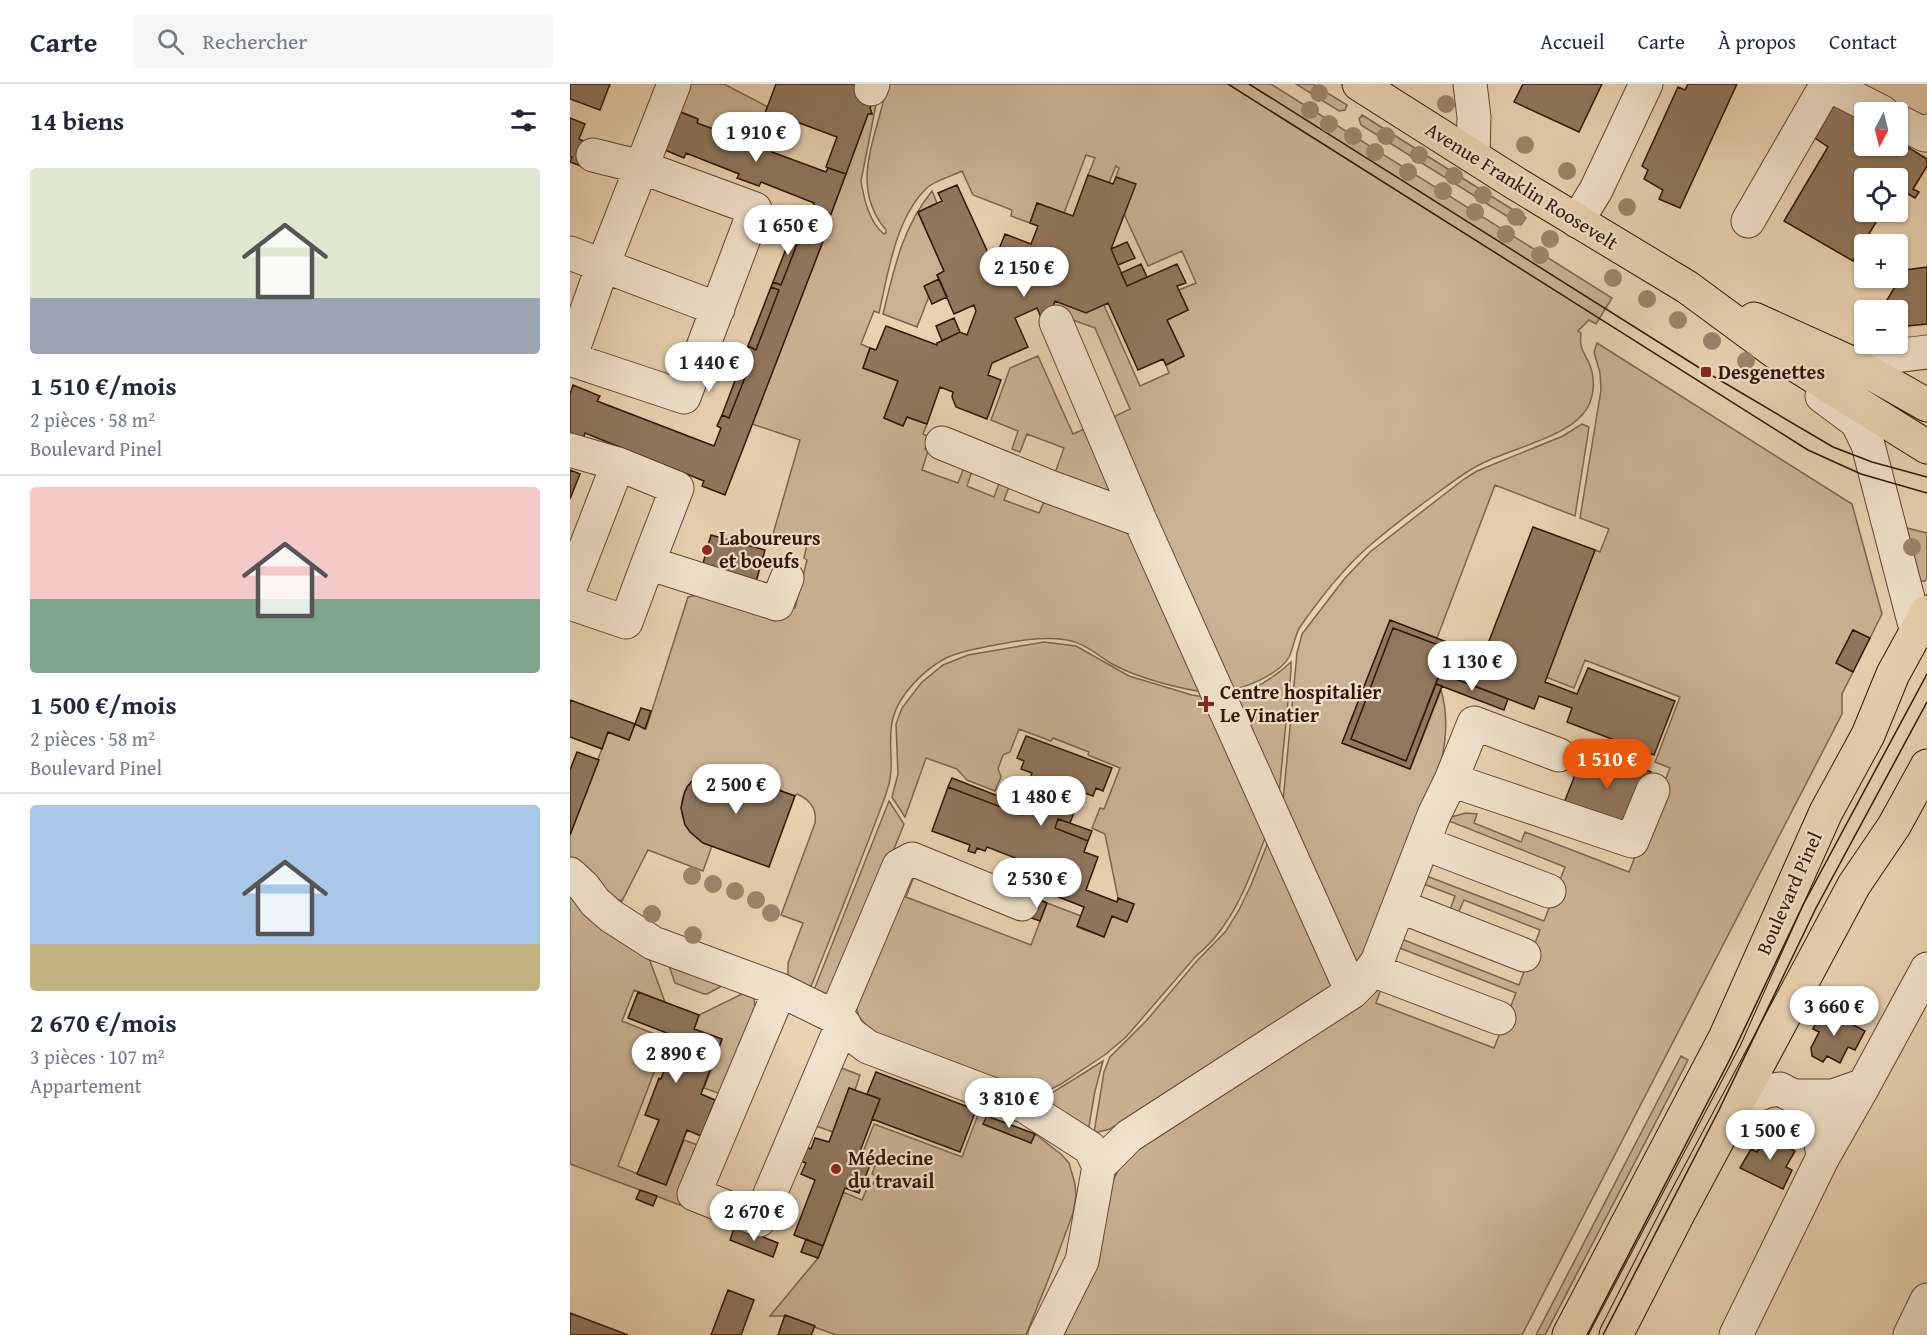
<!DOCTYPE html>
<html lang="fr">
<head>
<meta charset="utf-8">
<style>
	:root { --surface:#fff; --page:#f6f6f7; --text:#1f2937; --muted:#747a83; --line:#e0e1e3; --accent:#ea580c }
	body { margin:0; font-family:"Gentium Book Plus",serif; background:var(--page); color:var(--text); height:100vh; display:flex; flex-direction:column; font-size:22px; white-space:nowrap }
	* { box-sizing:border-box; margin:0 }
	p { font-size:20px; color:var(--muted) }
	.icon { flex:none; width:33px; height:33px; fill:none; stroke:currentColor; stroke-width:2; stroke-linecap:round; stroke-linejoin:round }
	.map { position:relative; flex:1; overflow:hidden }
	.drawer { display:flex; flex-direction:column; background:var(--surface); width:570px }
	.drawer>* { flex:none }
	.needle { width:39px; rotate:187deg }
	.buttons { position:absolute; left:1284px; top:18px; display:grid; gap:12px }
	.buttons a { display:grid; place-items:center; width:54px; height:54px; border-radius:6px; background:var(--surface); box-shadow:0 2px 4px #0004; font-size:30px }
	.price { position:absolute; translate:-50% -51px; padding:0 14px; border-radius:21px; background:#fff; color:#222; font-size:20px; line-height:39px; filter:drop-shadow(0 2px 3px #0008) }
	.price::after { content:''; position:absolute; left:50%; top:36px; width:18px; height:14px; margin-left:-9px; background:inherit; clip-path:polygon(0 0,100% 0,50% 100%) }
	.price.current { background:var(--accent); color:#fff }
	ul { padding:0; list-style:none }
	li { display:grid; align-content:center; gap:12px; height:318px; padding:0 30px }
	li+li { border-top:2px solid var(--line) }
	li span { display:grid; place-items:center; height:186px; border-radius:6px; color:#555 }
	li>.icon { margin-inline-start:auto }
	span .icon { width:108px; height:108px; fill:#fffc; stroke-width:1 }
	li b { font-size:26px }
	h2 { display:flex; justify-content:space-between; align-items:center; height:72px; padding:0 30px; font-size:26px }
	header { display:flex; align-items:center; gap:36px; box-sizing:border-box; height:84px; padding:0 30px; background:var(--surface); border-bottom:2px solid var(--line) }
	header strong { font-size:28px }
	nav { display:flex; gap:33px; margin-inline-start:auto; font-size:21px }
	.search { width:420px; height:54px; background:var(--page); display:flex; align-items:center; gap:15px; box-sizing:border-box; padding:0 21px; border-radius:6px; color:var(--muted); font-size:22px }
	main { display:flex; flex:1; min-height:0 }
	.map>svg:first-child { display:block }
	.green { fill:#c9b293; stroke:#7d644c; stroke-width:1.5 }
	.building { fill:#90775e; stroke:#311506; stroke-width:1.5 }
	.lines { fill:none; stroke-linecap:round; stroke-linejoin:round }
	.minor-casing { stroke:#5f4430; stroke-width:35 }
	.major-casing { stroke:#311506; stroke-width:35 }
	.minor { stroke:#f0e2cc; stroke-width:33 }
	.major { stroke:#e8d2b0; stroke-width:33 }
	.tram { stroke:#311506; stroke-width:1.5 }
	.tree { fill:#9d846a }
	.poi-dot { fill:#8f2418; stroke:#f0e2cc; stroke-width:2 }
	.labels { text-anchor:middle; stroke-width:4.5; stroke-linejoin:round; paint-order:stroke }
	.street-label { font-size:20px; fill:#311506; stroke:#f0e2cc }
	.poi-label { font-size:20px; font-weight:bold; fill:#311506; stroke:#f0e2cc; text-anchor:start }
</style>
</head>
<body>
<header>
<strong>Carte</strong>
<div class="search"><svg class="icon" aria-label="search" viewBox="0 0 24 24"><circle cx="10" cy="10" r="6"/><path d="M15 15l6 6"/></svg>Rechercher</div>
<nav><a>Accueil</a><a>Carte</a><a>À propos</a><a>Contact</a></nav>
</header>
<main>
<section class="drawer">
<h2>14 biens<svg class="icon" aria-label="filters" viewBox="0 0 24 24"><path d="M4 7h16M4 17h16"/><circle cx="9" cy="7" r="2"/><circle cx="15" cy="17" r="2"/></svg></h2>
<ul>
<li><span style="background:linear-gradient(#dfe7d0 70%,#9aa5b1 0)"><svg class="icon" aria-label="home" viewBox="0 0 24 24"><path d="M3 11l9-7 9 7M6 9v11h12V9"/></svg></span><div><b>1 510 €/mois</b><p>2 pièces · 58 m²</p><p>Boulevard Pinel</p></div></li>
<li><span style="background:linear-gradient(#f6c9c9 60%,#7fa58c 0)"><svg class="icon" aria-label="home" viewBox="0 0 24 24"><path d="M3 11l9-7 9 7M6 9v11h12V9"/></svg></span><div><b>1 500 €/mois</b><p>2 pièces · 58 m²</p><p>Boulevard Pinel</p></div></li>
<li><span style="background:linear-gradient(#a9c7e8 75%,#c2b280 0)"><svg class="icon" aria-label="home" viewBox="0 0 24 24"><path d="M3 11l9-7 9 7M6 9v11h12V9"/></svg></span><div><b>2 670 €/mois</b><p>3 pièces · 107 m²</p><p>Appartement</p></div></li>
</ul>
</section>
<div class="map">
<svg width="1357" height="1251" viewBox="0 0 1357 1251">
	<rect width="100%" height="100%" fill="#e8d2b0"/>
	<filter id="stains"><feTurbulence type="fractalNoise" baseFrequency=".00333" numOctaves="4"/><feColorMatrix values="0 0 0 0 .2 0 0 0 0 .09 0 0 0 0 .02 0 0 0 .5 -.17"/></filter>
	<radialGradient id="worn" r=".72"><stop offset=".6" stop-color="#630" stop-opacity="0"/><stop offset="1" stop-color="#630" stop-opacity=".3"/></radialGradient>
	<path class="green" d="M117,0H154L198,23L185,56L180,59L127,39L128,35L107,26Z
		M310,0L291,97C294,115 299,138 314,150L316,149V146C277,100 309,50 317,0H701L1042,214L1026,240L1019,236L1008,247L1011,249C1009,263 1013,267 1019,279C1026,295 1025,316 1013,330C993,354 940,365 911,380C896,387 883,398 870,407C845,425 820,444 798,463C773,485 748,517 730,543C724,553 724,563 719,573C709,591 675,604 656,607L539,335L560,325L525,244L481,228L485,217L534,221L570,302L599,289L596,281L614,272L597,236L618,226L609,206L626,199L612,167L578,182L554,130L565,100L546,93L549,84L546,82L539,99L518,91L525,74L516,71L494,129L467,119L460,139L441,132L442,126L403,111L392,87C382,92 367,96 358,103C326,132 318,189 309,229L304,227L291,260L300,264L293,284L328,297L314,334L333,342L337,333L357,340L353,350L359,353L355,365L358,367L352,386L388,399L395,381L403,384L397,402L424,413L431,394L441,398L434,416L469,429L477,411L561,445L640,609C610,605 571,595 544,581C528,572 516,559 497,556C470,552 446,557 420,562C405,565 390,567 376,574C355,585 329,610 323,634C316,661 327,681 316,710C292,775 266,840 240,905L218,892V879L233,839L211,831L245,739C247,724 240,716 227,710L225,712L160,688C109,678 91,743 142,762L133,787L78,766L52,817L34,811L16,787L0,774V751L38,648L59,656L65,640L76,645L118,513L140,508L198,524H225L237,476L234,474L237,460L203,450L230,356L182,340L257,147L261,130L298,30H302L300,24Z
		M726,0H743L777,21L775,26L769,27Z
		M792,31L956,134L951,141L791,41L789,35Z
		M362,107L367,119L348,128L374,187L367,191L369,195L355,202L359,212L347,243L313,230C324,185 332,144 362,107Z
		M1027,259L1282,420L1312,530L1300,554L1283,546L1266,579L1283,588L1272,610V630L952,1251H489L507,1205L545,1092L559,1068L812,902L806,919L924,964L946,909L827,863L829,854L949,901L970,846L894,816L886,834L878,831L885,812L851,799L854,791L974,837L995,783L874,735L896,729L907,730L904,739L951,758L955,748L1059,788L1100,684L1085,678L1110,613L1015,576L1004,604L976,593L1025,466L1030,468L1039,445L1010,434L1031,306L1030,289L1024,268Z
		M468,272L503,350L521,342L551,413L484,392L494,364L457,350L450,368L442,365L448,347L421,336L440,284Z
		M1012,340L1019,343L1005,432L925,401L867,554L820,537L772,659L840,685L871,606C878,630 877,653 871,678L796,871L785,880L712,728L727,569L732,550L775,494L800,468L894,395L907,387L993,352Z
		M1329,442L1357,449V494L1355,497L1348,498Z
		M474,558L506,562L559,592L622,611L642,614L700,741C682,787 666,840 626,872L556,953L536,970L491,1000L464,1014L321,959L300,945L289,933L286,922L339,794L343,795L336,813L461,861L477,819L511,832L507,843L534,853L542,832L557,838L564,821L548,814L535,750L522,744L530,724L534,725L550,684L518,671L519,668L483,654L481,657L449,645L440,668L433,671L428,685L431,693L425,707L397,696L387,685L356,674L335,733L322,713L328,690L326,640L332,624L351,599L373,581L398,571Z
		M721,578V587L708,720L659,612C683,607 703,595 721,578Z
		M319,717L334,740L268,904L258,910L244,906Z
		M703,746L761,902L753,911L540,1045L524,1049L534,988L540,973L577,936L626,878L656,847L669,826L681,801Z
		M0,806L77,869L95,918L64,906L52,937L97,955L48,1082L96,1101L114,1056L133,1063L110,1121L0,1080Z
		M99,882L152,901V902L137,910H134L105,899Z
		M172,910L184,914L185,923L152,1008L148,1009L134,1004L152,956L124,945L129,931Z
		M1111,972L1118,976L975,1251H966Z
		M533,977L525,1007L518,1048L469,1017Z
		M266,982L290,991L285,1006L279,1004L263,1048L246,1042Z
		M409,1028L417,1032L414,1040L461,1059L465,1050L492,1071L499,1079L505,1100L506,1113L503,1129L482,1186L456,1251H266L215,1232H200L248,1174L273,1108L292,1116L298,1102L302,1103L306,1092L302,1090L308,1074L293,1068L304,1040L392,1073Z"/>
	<path class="building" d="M0,0H40L30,26L0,15Z
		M206,0H296L305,13L300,24L302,30H298L276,90L256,83L267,53L208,31L196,60L185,56Z
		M953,0H1032L1009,48L944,18Z
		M1118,0H1167L1110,124L1089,115L1093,106L1074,95L1078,86L1072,82L1108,3L1115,6Z
		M1264,21L1294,38V62H1328V57L1357,75V82L1343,105L1349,108L1345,114L1328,104V94H1294V128H1312L1283,177L1214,137L1258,63L1245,54Z
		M110,28L128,35L127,39L180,59L182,55L204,63L202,68L256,88L258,84L276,90L261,130L243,123L244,119L191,98L189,102L167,94L169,90L116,69L114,74L95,66Z
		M0,34L15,40L9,55L20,60L11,82L0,78L2,73H0Z
		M518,91L543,100L546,93L566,100L541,165L557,202L607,180L616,199L607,202L618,226L597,236L614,272L596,281L593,275L568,286L538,219L516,229L485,217L475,243L467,224L445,234L458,263L422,279L418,291L431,296L417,335L386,323L382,313L383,308L370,303L357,340L337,333L333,342L314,334L328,297L293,284L300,264L306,266L316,242L367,261V259L390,248L397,251L406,227L404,221L384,230L367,191L374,187L348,128L372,117L368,109L387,101L420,173L427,170L435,150L461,160L468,142L460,139L467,119L503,132Z
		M227,135L257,147L155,411L132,402L134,397L15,349L13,355L0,350V310L3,301L30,312L27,317L144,362L151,344L147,342L152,331L159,334L182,276L174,273L178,262L186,266L209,206L201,203L203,198L211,201L233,145L225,142Z
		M225,142L233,145L211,201L203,198Z
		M557,158L565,174L548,181L541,165Z
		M571,180L577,193L557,202L551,189Z
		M1357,183V240L1328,243V226H1311L1335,186Z
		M369,195L377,213L362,220L354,202Z
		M201,203L209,206L186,266L178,262Z
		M384,234L390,248L372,257L366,242Z
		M164,262L177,266L172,279L159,274Z
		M174,273L182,276L159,334L152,331Z
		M0,386L10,390L0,415Z
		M963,443L1025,466L975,598L1007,610L1018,584L1105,617L1084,671L997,638L1002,624L969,612L964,625L902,601Z
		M141,451L195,466L186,498L132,483Z
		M820,536L887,562L876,591L870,589L879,565L823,544L781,655L836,677L866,600L872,602L840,685L772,659Z
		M823,544L879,565L836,677L781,655Z
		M1283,546L1300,554L1283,588L1266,579Z
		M870,589L938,615L934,626L866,600Z
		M0,616L65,640L59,656L38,648L32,665L0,653Z
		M71,624L81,627L75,645L65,640Z
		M456,652L542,684L533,707L526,704L523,712L512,708L500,739L488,735L485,744L518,757L514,768L528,773L516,806L547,818L548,814L564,820L557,838L542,832L534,853L507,842L514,823L481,810L489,791L417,763L415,767L407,764L405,769L398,767L400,761L362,747L378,703L452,731L458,716L453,714L462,689L451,685L454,677L447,674Z
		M1016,663L1081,688L1057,750L992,724Z
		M7,668L29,676L0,751V686Z
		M153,686L225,712L199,783L133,759L120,748L115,741L111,724L114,710L117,703L121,698L135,689Z
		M382,694L456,723L452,731L378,703Z
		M488,735L522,747L518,757L485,744Z
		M464,813L477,819L470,837L456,832Z
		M68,908L129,931L124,945L152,955L131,1010L145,1016L131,1052L117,1046L96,1101L67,1090L89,1036L75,1031L89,994L91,995L97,978L99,979L102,972L100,971L107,953L58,934Z
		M1253,925L1295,947L1285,966L1278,963L1270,979L1257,972L1253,978L1242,972L1241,964L1249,948L1243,945Z
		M306,988L406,1026L390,1068L302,1035L310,1015L297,1010Z
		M279,1004L310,1015L289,1070L302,1076L289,1109L275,1104L253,1162L224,1151L245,1096L231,1090L236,1079L230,1077L235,1062L241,1065L245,1054L259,1058Z
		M417,1032L465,1050L461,1059L413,1040Z
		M1203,1048L1214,1054L1211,1060L1225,1067L1216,1083L1222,1086L1213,1105L1170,1084L1181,1065L1187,1068L1196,1051Z
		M70,1106L87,1112L83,1122L66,1115Z
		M165,1142L208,1159L203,1173L160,1156Z
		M236,1155L253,1162L248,1174L231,1168Z
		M158,1206L184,1216L171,1251H141Z
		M0,1229L58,1251H0Z
		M215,1231L245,1242L241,1251H208Z"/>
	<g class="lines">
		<g class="minor-casing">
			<path id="minor" d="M900,0L904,33L903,72
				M1257,0L1312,28
				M301,5L303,0
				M1328,37L1355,51L1357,47
				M1007,137L1026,106L1076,0
				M1178,137L1257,0
				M0,169L148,225
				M486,238L570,436L782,908
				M0,274L33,181L104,0
				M0,275L114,313L185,125L71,83L23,71
				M1288,282L1300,275L1357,268
				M1252,312L1287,338L1298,361L1347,549
				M372,359L480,403L570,436
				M0,366L48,380L0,504
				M48,380L107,404L78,479
				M0,519L56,538L78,479L207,520L217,494
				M881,696L1062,757L1083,706
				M853,759L979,807
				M0,790L14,803L25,818L41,832L83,859L210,906L265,933L274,940L279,949L298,963L456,1023L520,1064L529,1082L512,1177L475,1251
				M829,822L954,871
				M802,886L929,934
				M210,906L124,1110L189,1136L266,955L279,949
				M265,933L329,782L342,775L452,820
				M1223,1012H1263L1294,1001L1357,885
				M1162,1030L1181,1013L1197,1007L1210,1005L1223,1012L1248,1040L1253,1073L1166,1251
				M1253,1073L1294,1001
				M529,1082L559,1052L782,908L793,897L807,878L864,731L881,696L904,639L989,671
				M1340,1251L1357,1216"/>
		</g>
		<g class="major-casing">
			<path id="major" d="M789,0L945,99L1117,203L1208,270L1357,363
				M1184,235L1288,282L1357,321
				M999,1251L1155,954L1256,728L1298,651L1323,590L1357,528
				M1046,1251L1108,1130L1284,801L1324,742L1357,682"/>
		</g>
		<use href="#minor" class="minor"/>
		<use href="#major" class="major"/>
		<path class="tram" d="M658,0L1238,366L1291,390L1357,409
			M679,0L1136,288L1263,363L1302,378L1357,393
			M1017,1251L1160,975L1233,821L1357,590
			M1033,1251L1149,1026L1246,824L1357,618"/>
	</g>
	<g class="tree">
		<circle cx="749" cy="9" r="9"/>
		<circle cx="876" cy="20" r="9"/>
		<circle cx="740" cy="26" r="9"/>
		<circle cx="759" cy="40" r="9"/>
		<circle cx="783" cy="52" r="9"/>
		<circle cx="816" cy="52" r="9"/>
		<circle cx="955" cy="61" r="9"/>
		<circle cx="805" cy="68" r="9"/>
		<circle cx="849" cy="71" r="9"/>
		<circle cx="997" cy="87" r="9"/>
		<circle cx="838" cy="88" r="9"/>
		<circle cx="884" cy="92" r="9"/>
		<circle cx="873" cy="107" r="9"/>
		<circle cx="913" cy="111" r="9"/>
		<circle cx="1057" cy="123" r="9"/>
		<circle cx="905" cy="128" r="9"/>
		<circle cx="946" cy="133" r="9"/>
		<circle cx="936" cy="150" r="9"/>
		<circle cx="980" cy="155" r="9"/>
		<circle cx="970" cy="171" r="9"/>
		<circle cx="1043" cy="194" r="9"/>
		<circle cx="1077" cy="215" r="9"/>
		<circle cx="1108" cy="236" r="9"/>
		<circle cx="1142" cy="257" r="9"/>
		<circle cx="1176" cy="277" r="9"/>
		<circle cx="1342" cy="463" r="9"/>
		<circle cx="122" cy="792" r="9"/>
		<circle cx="143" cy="800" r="9"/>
		<circle cx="165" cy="807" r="9"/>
		<circle cx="186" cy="816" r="9"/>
		<circle cx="201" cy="829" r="9"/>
		<circle cx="82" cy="830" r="9"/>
		<circle cx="123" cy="851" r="9"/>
	</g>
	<g class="poi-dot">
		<rect x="1130" y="282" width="12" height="12" rx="3"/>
		<circle cx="137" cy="466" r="6"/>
		<path d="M633 611h6v6h6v6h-6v6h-6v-6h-6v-6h6z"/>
		<circle cx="266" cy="1085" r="6"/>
	</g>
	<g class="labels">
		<g class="street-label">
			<text transform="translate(952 102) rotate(32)" y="7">Avenue Franklin Roosevelt</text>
			<text transform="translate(1219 809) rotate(-66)" y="7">Boulevard Pinel</text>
		</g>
		<g class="poi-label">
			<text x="1148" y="295">Desgenettes</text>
			<text x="149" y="461">Laboureurs<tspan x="149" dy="23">et boeufs</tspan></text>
			<text x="650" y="615">Centre hospitalier<tspan x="650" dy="23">Le Vinatier</tspan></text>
			<text x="278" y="1081">Médecine<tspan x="278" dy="23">du travail</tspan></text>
		</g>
	</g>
	<rect width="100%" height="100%" filter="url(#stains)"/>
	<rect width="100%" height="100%" fill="url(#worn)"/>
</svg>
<div class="buttons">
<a><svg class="needle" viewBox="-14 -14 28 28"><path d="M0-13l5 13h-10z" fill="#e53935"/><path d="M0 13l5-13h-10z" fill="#747a83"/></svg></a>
<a><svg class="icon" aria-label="locate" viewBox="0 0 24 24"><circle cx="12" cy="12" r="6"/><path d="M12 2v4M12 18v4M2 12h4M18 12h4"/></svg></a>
<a>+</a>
<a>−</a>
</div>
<b class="price" style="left:186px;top:79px">1 910 €</b>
<b class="price" style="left:218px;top:172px">1 650 €</b>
<b class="price" style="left:454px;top:214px">2 150 €</b>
<b class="price" style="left:139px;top:309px">1 440 €</b>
<b class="price" style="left:902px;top:608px">1 130 €</b>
<b class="price current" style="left:1037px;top:706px">1 510 €</b>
<b class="price" style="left:166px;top:731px">2 500 €</b>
<b class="price" style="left:471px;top:743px">1 480 €</b>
<b class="price" style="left:467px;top:825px">2 530 €</b>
<b class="price" style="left:1264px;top:953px">3 660 €</b>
<b class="price" style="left:106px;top:1000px">2 890 €</b>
<b class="price" style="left:439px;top:1045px">3 810 €</b>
<b class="price" style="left:1200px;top:1077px">1 500 €</b>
<b class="price" style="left:184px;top:1158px">2 670 €</b>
</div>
</main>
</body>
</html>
